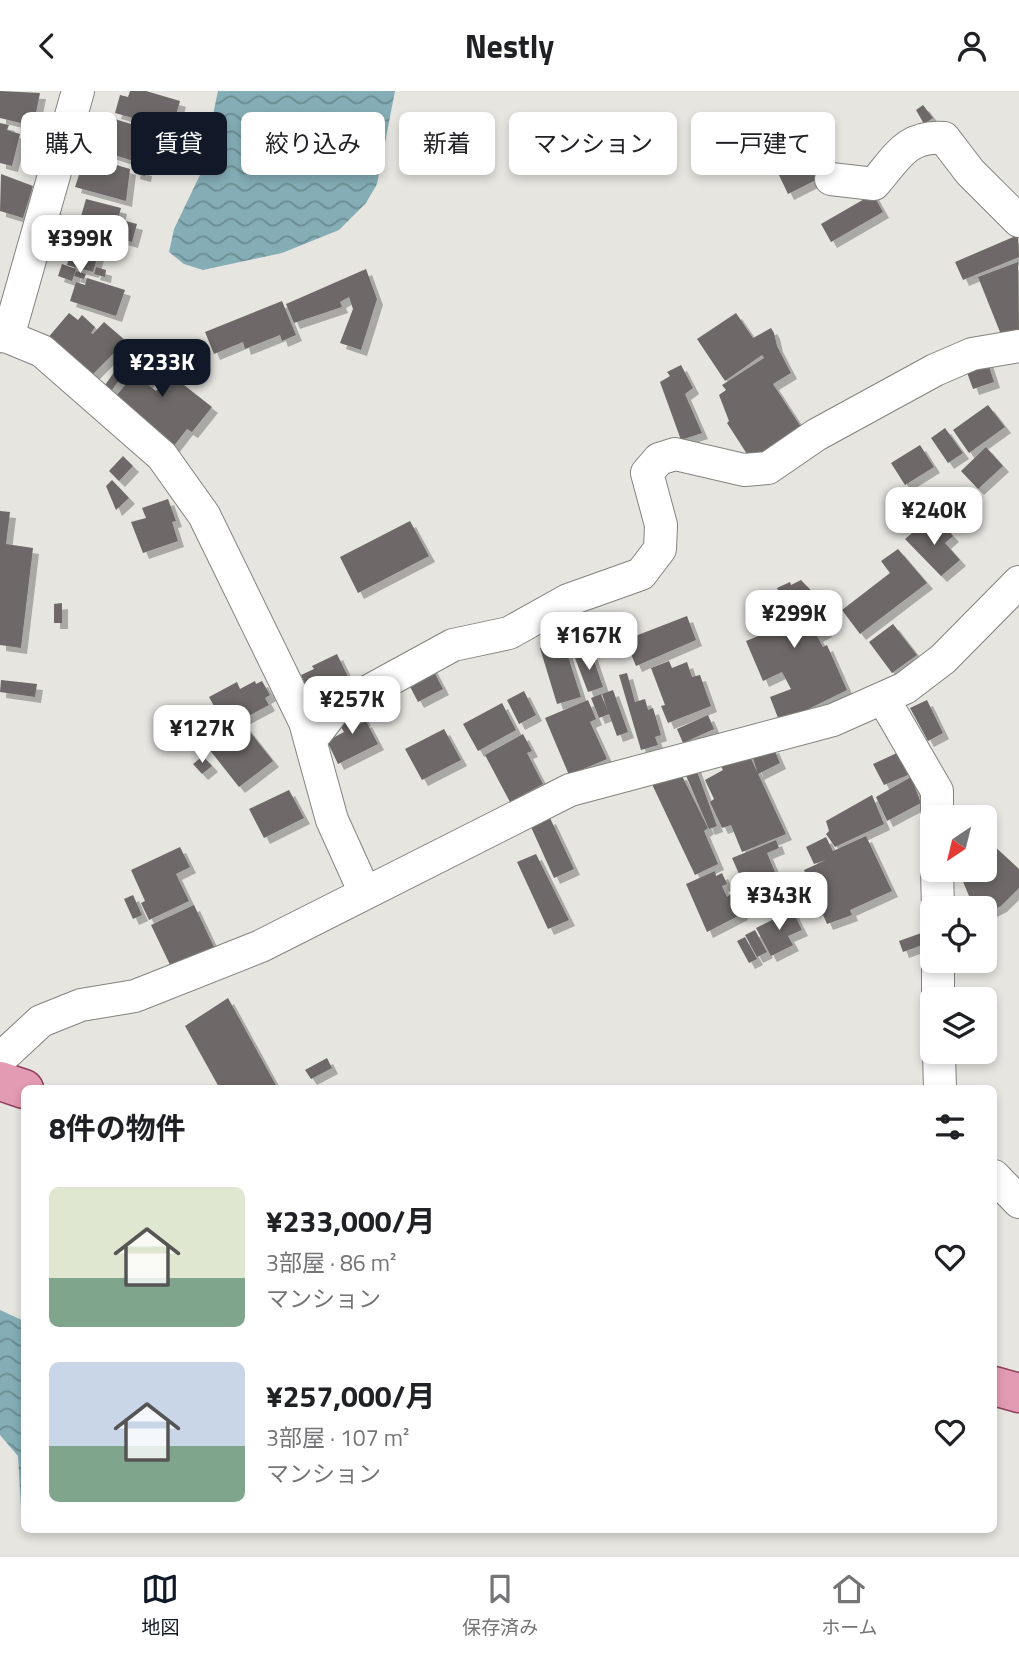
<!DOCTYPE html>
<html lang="ja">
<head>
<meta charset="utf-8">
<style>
	:root { --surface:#fff; --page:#f2f2f2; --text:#202124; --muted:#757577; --line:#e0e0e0; --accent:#111827 }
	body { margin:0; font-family:"Titillium Web","Noto Sans JP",sans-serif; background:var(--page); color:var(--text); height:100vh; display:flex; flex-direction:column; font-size:26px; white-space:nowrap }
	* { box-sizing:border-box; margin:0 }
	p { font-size:23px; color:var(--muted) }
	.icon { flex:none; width:38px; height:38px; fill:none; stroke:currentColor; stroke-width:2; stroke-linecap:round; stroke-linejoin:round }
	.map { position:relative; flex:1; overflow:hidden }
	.side { position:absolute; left:21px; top:994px; width:976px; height:448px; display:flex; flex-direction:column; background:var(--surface); border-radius:10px; box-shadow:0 4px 10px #0003 }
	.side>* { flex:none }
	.hud { position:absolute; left:21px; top:21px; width:978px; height:63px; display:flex; gap:14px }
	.needle { width:46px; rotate:215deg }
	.controls { position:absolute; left:920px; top:714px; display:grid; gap:14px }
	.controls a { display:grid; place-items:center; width:77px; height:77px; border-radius:10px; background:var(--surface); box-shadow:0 4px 10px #0003; font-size:35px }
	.price { position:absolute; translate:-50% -60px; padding:0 16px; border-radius:14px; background:#fff; color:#222; font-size:23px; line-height:46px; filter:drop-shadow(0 2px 4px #0008) }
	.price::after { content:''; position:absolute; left:50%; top:42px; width:21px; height:16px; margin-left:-10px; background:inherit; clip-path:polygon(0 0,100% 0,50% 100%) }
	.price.current { background:var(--accent); color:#fff }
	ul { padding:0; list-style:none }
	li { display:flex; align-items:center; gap:21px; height:175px; padding:0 28px }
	li span { display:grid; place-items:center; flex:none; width:196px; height:140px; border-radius:10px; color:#555 }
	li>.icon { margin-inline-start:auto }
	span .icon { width:84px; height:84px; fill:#fffc; stroke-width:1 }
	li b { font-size:30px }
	h2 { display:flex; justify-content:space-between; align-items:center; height:84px; padding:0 28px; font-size:30px }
	.chip { padding:0 24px; border-radius:10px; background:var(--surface); box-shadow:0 4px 10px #0003; font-size:24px; line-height:63px }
	.chip.current { background:var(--accent); color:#fff }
	header { display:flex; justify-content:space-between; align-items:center; height:91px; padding:0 28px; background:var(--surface); font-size:32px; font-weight:700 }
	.tabs { display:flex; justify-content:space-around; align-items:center; height:98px; border-top:2px solid var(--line); background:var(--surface); font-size:19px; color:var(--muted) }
	.tabs a { display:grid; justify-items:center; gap:4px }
	.tabs .current { color:var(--accent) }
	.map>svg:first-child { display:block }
	.water { fill:url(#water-waves) }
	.building { fill:#6e6967; filter:url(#shadow) }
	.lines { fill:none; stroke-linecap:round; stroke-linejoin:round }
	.minor-casing { stroke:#83837e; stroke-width:34 }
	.major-casing { stroke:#8f3f5a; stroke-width:41 }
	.minor { stroke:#fff; stroke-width:32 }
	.major { stroke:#e39ab3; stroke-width:38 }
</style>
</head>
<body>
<header><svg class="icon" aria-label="back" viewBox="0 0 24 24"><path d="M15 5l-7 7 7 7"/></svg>Nestly<svg class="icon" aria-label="person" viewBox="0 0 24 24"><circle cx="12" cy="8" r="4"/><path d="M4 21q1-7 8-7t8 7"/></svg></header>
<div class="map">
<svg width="1019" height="1464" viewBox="0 0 1019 1464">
	<defs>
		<pattern id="water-waves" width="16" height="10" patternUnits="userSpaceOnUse" patternTransform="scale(1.75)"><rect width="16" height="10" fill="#84adb5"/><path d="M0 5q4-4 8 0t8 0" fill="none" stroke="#6b8c92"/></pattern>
		<filter id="shadow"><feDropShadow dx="6" dy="6" stdDeviation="0" flood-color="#0004"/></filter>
	</defs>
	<rect width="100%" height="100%" fill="#e6e5e0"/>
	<path class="water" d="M218,0H395L377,93L366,112L339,139L282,162L203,179L184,173L169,161L174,138L200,84Z
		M0,1219L24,1230V1417H21L18,1365L0,1344Z"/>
	<path class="building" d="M0,0L40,2L35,27L23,24L21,32L0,27Z
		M130,0H146L180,10L172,38L115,22L120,4L128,6Z
		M923,14L933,27L924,33L916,19Z
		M105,25L154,40L155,53L161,56L155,77L102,60L106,47L99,44Z
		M0,32L9,34L7,39L20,43L12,75L0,72Z
		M801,43L822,86L788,103L767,59Z
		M79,57L97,63L96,68L130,78L126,110L75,96L81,78L87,79L89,73L93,72L76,67Z
		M135,76L146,79L145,85L134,82Z
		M1,83L33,95L23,127L0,120Z
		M873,103L883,121L831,151L821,133Z
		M86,108L121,117L118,128L137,133L132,151L78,136Z
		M59,123L76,128L73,137L57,132Z
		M76,143L102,150L93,181L67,174L70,164L66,163L69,149L74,150Z
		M1018,144L1019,166L963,189L955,171Z
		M1018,171L1019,240L1002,246L978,186Z
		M62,173L76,178L72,190L58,185Z
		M96,176L106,179L105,186L94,183Z
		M366,178L377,208L361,259L340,252L353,218L349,206L340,211L342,216L294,232L286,213Z
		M76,180L86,183L84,188L74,185Z
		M87,187L125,199L116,225L70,210L76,191L85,194Z
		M282,210L296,244L282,250L280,244L245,258L243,251L214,263L205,241Z
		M69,222L78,229L82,224L95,236L91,242L93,243L104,231L126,250L90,286L46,249Z
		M736,222L753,247L771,237L774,242L777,255L791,282L773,293L803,339L756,377L727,332L729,330L719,304L726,299L722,294L764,267L762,264L725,290L697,248Z
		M150,251L167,265L146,292L156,300L170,283L212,316L192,341L187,338L173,356L116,305L131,287L125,283Z
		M135,252L142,258L112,299L105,294Z
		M987,269L994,291L973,298L965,276Z
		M681,274L693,297L685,303L702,342L681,349L660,291L670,285L667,281Z
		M988,314L1005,336L969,362L953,339Z
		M945,337L963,362L948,372L931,347Z
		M920,354L934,376L905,394L891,372Z
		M986,356L1003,375L978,398L961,380Z
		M123,365L133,375L119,390L109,380Z
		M112,389L129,407L116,419L106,395Z
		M168,408L176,430L172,431L178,450L143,462L131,431L146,427L142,417Z
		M0,420L10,421L6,453L33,457L21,557L0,554Z
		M929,428L937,439L943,434L953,445L945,452L960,469L941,485L905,448Z
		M410,430L429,465L358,502L340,466Z
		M898,458L927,492L860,543L842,519L890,482L881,470Z
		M801,489L821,510L813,514L826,540L817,545L823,556L827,554L847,599L780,632L770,606L791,598L782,581L763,590L746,550L763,543L750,515L779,501L777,497L790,491L791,494Z
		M62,512V532H54V513Z
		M687,525L696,549L636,575L625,549Z
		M893,533L917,564L892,582L869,551Z
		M563,550L581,606L557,613L540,557Z
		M591,561L603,596L588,601L575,567Z
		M337,563L352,594L314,612L301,584L314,578L312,575Z
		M669,570L672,577L687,571L692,586L700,584L711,615L668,632L661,615L665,614L651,577Z
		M430,573L443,598L418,611L405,586Z
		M627,582L635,611L645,608L648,619L653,617L661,644L655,646L658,654L641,659L619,584Z
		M1,589L37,593L35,606L0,601Z
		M255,590L256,593L262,590L270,604L265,607L269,614L226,637L209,606L237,591L240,598Z
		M613,599L628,641L617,645L609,623L599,627L591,607L601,603L608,621L602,603Z
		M524,600L536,624L519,633L507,609Z
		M588,609L596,628L590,631L607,668L569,684L545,627Z
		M927,609L943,642L928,650L910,617Z
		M502,612L516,639L478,660L463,633Z
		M357,614L365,629L346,640L366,630L378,653L338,673L327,650L344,641L335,626Z
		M708,624L714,638L683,652L677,638Z
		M243,632L273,670L239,696L209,658Z
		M444,638L461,669L422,689L405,658Z
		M523,643L532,660L527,662L543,693L510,711L485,664Z
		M773,656L780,672L758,683L751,661Z
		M748,661L786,743L742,761L731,734L722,737L710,711L714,708L705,689L723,679L719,671Z
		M897,662L908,684L884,694L873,673Z
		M203,665L212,675L202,683L193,673Z
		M695,675L717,735L709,738L684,680Z
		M681,683L708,737L704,740L718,773L695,784L650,689Z
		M911,686L921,712L887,730L876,706Z
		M289,699L304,727L264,747L249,718Z
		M872,704L884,733L835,756L826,743L829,740L826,730Z
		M550,727L574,778L554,787L531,736Z
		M866,745L892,800L850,819L852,824L827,833L820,817L814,820L810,811L817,808L804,779L826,769L814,773L806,756L826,746L833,760Z
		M776,749L779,757L767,762L786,807L761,817L748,792L744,794L732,767Z
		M992,753L1019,778V797L1001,815L985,823V817H974L959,781L985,779V760Z
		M180,756L190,776L176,783L189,810L149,829L141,812L145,810L131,779Z
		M536,763L569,829L548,838L517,771Z
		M715,780L716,785L722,782L727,793L722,795L727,806L732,802L742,823L707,841L686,793Z
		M133,804L142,824L133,828L124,808Z
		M194,814L215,858L172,878L151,834Z
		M792,819L802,839L788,845L793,854L771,865L756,837Z
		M755,839L767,861L757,866L745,844Z
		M924,841L928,852L903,861L899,850Z
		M745,846L757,868L749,872L737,850Z
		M228,907L278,998H220L185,935Z
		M327,967L332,977L311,988L305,979Z"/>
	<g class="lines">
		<g class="minor-casing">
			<path id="minor" d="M831,88L874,93C897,67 906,44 944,47L970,81L1019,130
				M0,245L8,246L78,0
				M8,246L42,260L162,365L204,424L305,631L332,729L365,802
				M883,607L937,700V726
				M309,645L317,641L334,619L453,554L509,542L568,509L641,483L660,458L661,434L647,382L659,368L675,363L744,379L768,377L816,344L935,279L972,263L1019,255
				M937,779L938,817
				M938,870V908
				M939,961L940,998
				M0,968L41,930L81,914L135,905L261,855L570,699L833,629L905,597L943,568L1019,491
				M994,1085L1019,1111"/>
		</g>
		<g class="major-casing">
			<path id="major" d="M0,990L24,998
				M994,1295L1019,1302"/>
		</g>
		<use href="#minor" class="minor"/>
		<use href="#major" class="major"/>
	</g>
</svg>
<div class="controls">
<a><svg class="needle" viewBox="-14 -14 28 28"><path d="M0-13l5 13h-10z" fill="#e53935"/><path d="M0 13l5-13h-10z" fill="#757577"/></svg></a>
<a><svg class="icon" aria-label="locate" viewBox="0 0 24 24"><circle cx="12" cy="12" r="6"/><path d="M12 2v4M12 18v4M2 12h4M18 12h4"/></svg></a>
<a><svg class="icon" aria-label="layers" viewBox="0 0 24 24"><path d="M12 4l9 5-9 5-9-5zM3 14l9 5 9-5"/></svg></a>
</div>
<b class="price" style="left:80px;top:184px">¥399K</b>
<b class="price current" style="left:162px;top:308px">¥233K</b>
<b class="price" style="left:934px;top:456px">¥240K</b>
<b class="price" style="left:794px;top:559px">¥299K</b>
<b class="price" style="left:589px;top:581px">¥167K</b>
<b class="price" style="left:352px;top:645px">¥257K</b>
<b class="price" style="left:202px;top:674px">¥127K</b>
<b class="price" style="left:779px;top:841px">¥343K</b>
<div class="hud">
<a class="chip">購入</a>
<a class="chip current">賃貸</a>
<a class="chip">絞り込み</a>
<a class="chip">新着</a>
<a class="chip">マンション</a>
<a class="chip">一戸建て</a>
</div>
<section class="side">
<h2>8件の物件<svg class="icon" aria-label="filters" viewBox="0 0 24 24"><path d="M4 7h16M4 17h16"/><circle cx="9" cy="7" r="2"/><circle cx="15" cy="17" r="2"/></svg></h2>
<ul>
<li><span style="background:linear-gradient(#dfe7d0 65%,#7fa58c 0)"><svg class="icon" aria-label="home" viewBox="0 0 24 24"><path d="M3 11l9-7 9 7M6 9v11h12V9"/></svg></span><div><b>¥233,000/月</b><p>3部屋 · 86 m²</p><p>マンション</p></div><svg class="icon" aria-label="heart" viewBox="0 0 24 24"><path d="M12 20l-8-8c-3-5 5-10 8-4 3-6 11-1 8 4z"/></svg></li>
<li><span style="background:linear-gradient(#c9d6e8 60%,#7fa58c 0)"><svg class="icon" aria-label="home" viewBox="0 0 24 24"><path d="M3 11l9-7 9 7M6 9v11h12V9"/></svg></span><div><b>¥257,000/月</b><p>3部屋 · 107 m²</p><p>マンション</p></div><svg class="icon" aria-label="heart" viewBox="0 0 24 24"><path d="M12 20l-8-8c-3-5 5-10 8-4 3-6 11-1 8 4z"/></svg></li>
</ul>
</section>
</div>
<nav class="tabs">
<a class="current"><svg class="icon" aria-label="map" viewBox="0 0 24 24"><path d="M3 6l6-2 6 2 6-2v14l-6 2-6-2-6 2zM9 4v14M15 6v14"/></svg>地図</a>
<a><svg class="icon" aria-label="saved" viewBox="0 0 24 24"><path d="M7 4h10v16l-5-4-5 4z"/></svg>保存済み</a>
<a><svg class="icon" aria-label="home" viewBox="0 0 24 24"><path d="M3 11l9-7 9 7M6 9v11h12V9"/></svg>ホーム</a>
</nav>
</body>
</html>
